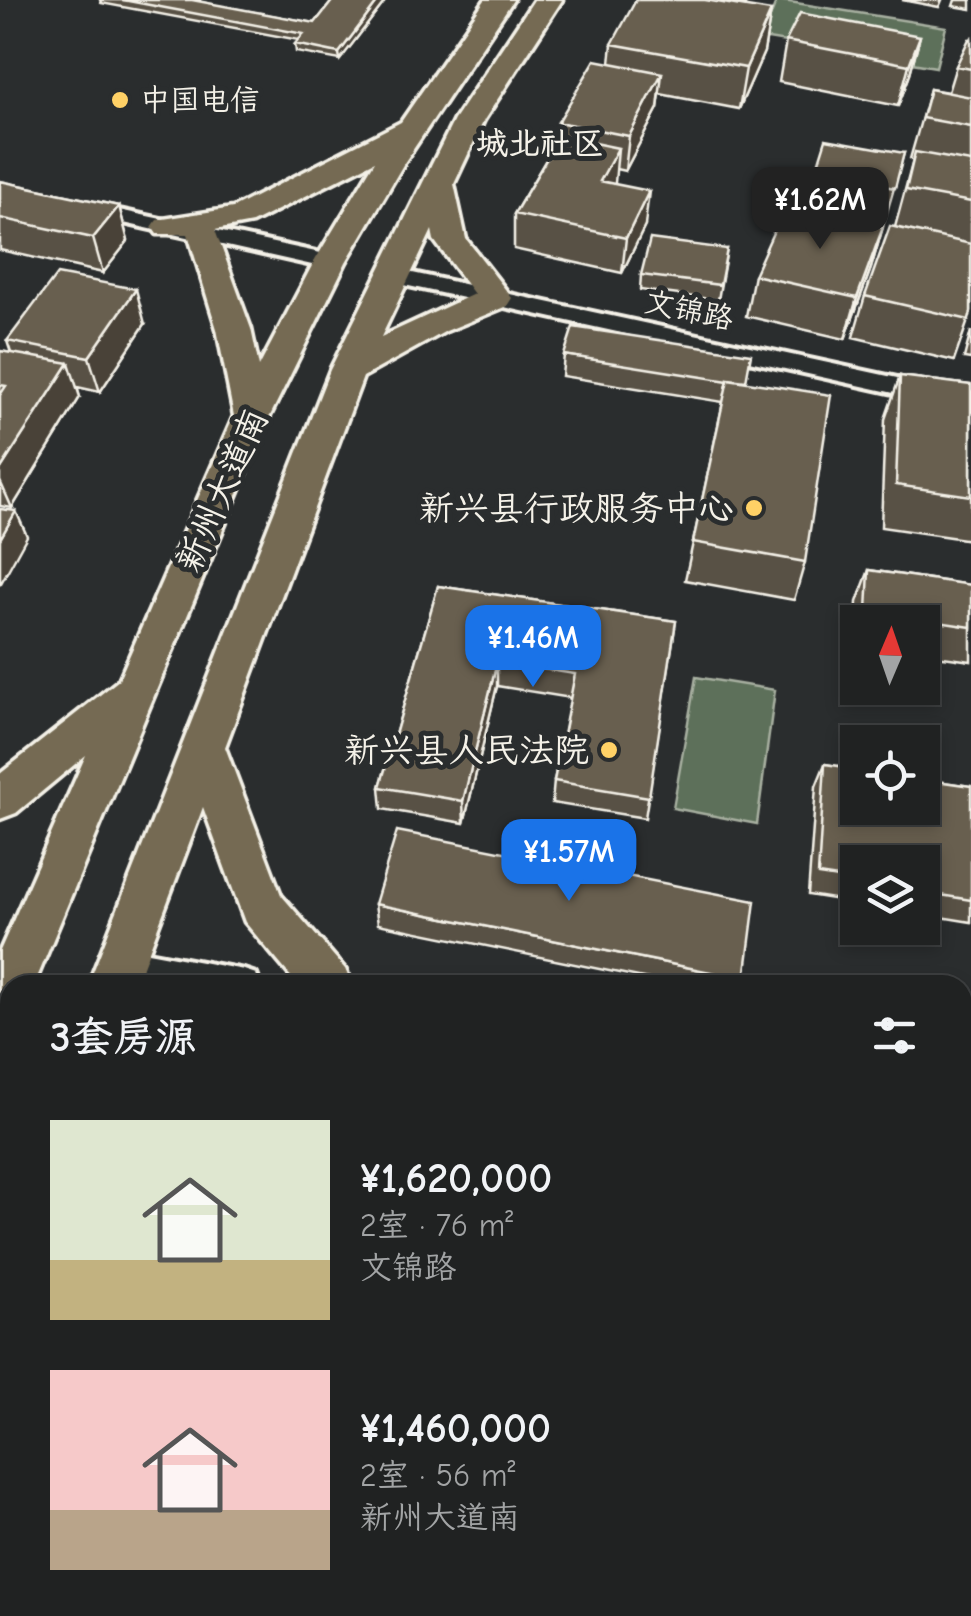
<!DOCTYPE html>
<html lang="zh">
<head>
<meta charset="utf-8">
<style>
	:root { --surface:#202222; --page:#2d2f2f; --text:#f1f3f6; --muted:#a2a4a5; --line:#3d3f40; --accent:#1a73e8 }
	body { margin:0; font-family:"Comic Neue","LXGW WenKai TC",sans-serif; background:var(--page); color:var(--text); height:100vh; display:flex; flex-direction:column; font-size:38px; white-space:nowrap }
	* { box-sizing:border-box; margin:0 }
	p { font-size:32px; color:var(--muted) }
	.icon { flex:none; width:55px; height:55px; fill:none; stroke:currentColor; stroke-width:2; stroke-linecap:round; stroke-linejoin:round }
	.map { position:relative; flex:1; overflow:hidden }
	.drawer { position:absolute; left:0px; top:975px; width:972px; height:642px; display:flex; flex-direction:column; background:var(--surface); border-radius:30px 30px 0 0; box-shadow:0 5px 15px #0003,0 0 0 2px var(--line) }
	.drawer>* { flex:none }
	.needle { width:65px; rotate:2deg }
	.fabs { position:absolute; left:840px; top:605px; display:grid; gap:20px }
	.fabs a { display:grid; place-items:center; width:100px; height:100px; border-radius:0px; background:var(--surface); box-shadow:0 5px 15px #0003,0 0 0 2px var(--line); font-size:50px }
	.price { position:absolute; translate:-50% -85px; padding:0 22px; border-radius:20px; background:var(--accent); color:#fff; font-size:32px; line-height:65px; filter:drop-shadow(0 2px 5px #0008) }
	.price::after { content:''; position:absolute; left:50%; top:60px; width:30px; height:22px; margin-left:-15px; background:inherit; clip-path:polygon(0 0,100% 0,50% 100%) }
	.price.current { background:#222; color:#fff }
	ul { padding:0; list-style:none }
	li { display:flex; align-items:center; gap:30px; height:250px; padding:0 50px }
	li span { display:grid; place-items:center; flex:none; width:280px; height:200px; border-radius:0px; color:#555 }
	li>.icon { margin-inline-start:auto }
	span .icon { width:120px; height:120px; fill:#fffc; stroke-width:1 }
	li b { font-size:42px }
	h2 { display:flex; justify-content:space-between; align-items:center; height:120px; padding:0 50px; font-size:42px }
	.map>svg:first-child { display:block }
	.green { fill:#5d705a; stroke:#a8b0a1; stroke-width:2.5 }
	.lines { fill:none; stroke-linecap:round; stroke-linejoin:round }
	.minor-casing { stroke:#f4f1e8; stroke-width:8 }
	.primary-casing { stroke:#f4f1e8; stroke-width:7 }
	.minor { fill:#2a2d2e; fill-rule:evenodd }
	.primary { fill:#746b52; fill-rule:evenodd }
	.wall { fill:#595144; stroke:#f4f1e8; stroke-width:2.5 }
	.shaded-wall { fill:#484237; stroke:#f4f1e8; stroke-width:2.5 }
	.building { fill:#675e4f; stroke:#f4f1e8; stroke-width:2.5 }
	.poi-dot { fill:#ffd166; stroke:#2a2d2e; stroke-width:4 }
	.labels { text-anchor:middle; stroke-width:10; stroke-linejoin:round; paint-order:stroke }
	.far-poi-label { font-size:30px; fill:#f4f1e8; stroke:#2a2d2e; text-anchor:start }
	.far-street-label { font-size:30px; fill:#f4f1e8; stroke:#2a2d2e }
	.far-neighbourhood-label { font-size:32px; font-weight:bold; fill:#f4f1e8; stroke:#2a2d2e }
	.street-label { font-size:35px; fill:#f4f1e8; stroke:#2a2d2e }
	.poi-label { font-size:35px; fill:#f4f1e8; stroke:#2a2d2e; text-anchor:end }
</style>
</head>
<body>
<div class="map">
<svg width="971" height="1616" viewBox="0 0 971 1616">
	<rect width="100%" height="100%" fill="#2a2d2e"/>
	<filter id="ink" filterUnits="userSpaceOnUse"><feTurbulence type="fractalNoise" baseFrequency=".01" numOctaves="2"/><feDisplacementMap in="SourceGraphic" scale="20" xChannelSelector="R" yChannelSelector="G"/><feConvolveMatrix kernelMatrix="1 2 1 2 8 2 1 2 1" color-interpolation-filters="sRGB"/></filter>
	<g filter="url(#ink)">
		<path class="green" d="M777,0L946,27L936,67L762,38Z
			M696,677L775,690L757,824L673,808Z
			M530,1608H772L771,1616H529Z
			M798,1608H940V1616H797Z"/>
		<g class="lines">
			<g class="minor-casing">
				<path id="minor" d="M86,203L330,255L341,262L330,269L79,213L75,209L79,205Z
					M394,269L971,394V410L386,281L383,276L386,271Z
					M121,947L244,970L256,974L260,985C210,985 157,990 110,972L105,962L110,952Z
					M962,1101L971,1103V1137L962,1135Z"/>
			</g>
			<g class="primary-casing">
				<path id="primary" d="M485,0H513L404,163L346,262L270,416L34,985H10V1027L0,1031V951L86,755L16,813L0,819V774L119,680L234,416L217,329L188,234H157L152,227L157,220L233,208L401,122ZM375,161L314,262L259,367L251,329L215,230L252,223Z
					M534,0H562L484,120L454,184L466,239L512,298L507,306L446,331L363,377L225,747L281,895L345,969L352,985H298L245,922L203,807L136,985H88L330,370L454,120ZM432,230L434,240L474,294L381,337Z
					M10,1226V1303L0,1307V1230Z"/>
			</g>
			<use href="#minor" class="minor"/>
			<use href="#primary" class="primary"/>
		</g>
		<path class="wall" d="M100,0H200L199,2L315,23L333,0H386L340,60L296,52L295,44L299,40L101,3Z
			M717,0H748L745,5Z
			M902,0H942L939,7Z
			M955,0H971V9L953,6Z
			M771,11L764,52L739,109L660,94L658,108L625,171L616,169L614,184L645,226L622,273L514,249V214L557,141L558,122L610,63L612,44Z
			M920,36L909,77L898,106L779,82L786,41Z
			M971,39V312L954,361L853,337L865,296L895,227L913,160L910,159L930,89L948,92L956,66Z
			M904,153L871,268L845,339L746,316L754,275L806,210L815,174Z
			M0,181L119,206L128,241L103,273L0,250Z
			M727,249L718,300L640,290L641,275Z
			M145,324L100,392L77,387L80,397L12,508L0,506V351L11,353L7,341Z
			M971,331V359L964,358Z
			M564,355L746,381L805,562L794,600L685,580L723,402L562,376Z
			M900,376L971,385V540L881,527L885,419Z
			M869,570L971,585V661L922,654V622H858V643H855L857,602Z
			M438,586L676,621L645,818L552,803L554,781L571,698L497,686L464,823L382,809L380,787Z
			M825,764L971,786V922L922,914V862H858V903L808,895L816,786Z
			M375,904L745,979L743,985H678L378,924Z
			M970,1156H971V1415L962,1413V1163Z"/>
		<path class="shaded-wall" d="M379,0H386L340,60L339,53Z
			M771,11L764,52L739,109L746,68Z
			M920,36L909,77L898,106L909,65Z
			M662,73L658,108L625,171L629,136Z
			M618,148L615,183L597,216L600,181Z
			M649,191L645,226L622,273L626,238Z
			M119,206L128,241L103,273L93,238Z
			M883,227L871,268L845,339L857,298Z
			M136,289L145,324L100,392L89,357Z
			M69,363L80,397L12,508L0,481V470Z
			M16,511L27,536L0,585V539Z
			M497,662V686L464,823L463,801Z"/>
		<path class="building" d="M123,0H192L315,23L333,0H379L339,53L295,44L304,34Z
			M636,0H705L771,11L746,68L612,44Z
			M800,13L920,36L909,65L786,41Z
			M969,39H971V69L956,66Z
			M595,60L662,73L629,136L558,122Z
			M930,89L971,97V127L922,118Z
			M560,136L618,148L600,181L649,191L626,238L514,214Z
			M826,139L904,153L895,188L815,174Z
			M915,152L971,162V202L906,190Z
			M0,181L119,206L93,238L0,218Z
			M785,206L883,227L857,298L754,275Z
			M890,226L971,244V312L969,320L865,296Z
			M650,239L727,249L720,285L641,275Z
			M57,274L136,289L89,357L7,341Z
			M573,327L751,354L746,381L728,379V381L564,355Z
			M0,351L69,363L0,470V395L6,386L0,385Z
			M900,376L971,385V496L896,485Z
			M728,379L831,395L805,562L693,542Z
			M0,509L16,511L0,539Z
			M869,570L971,585V627L867,611Z
			M438,586L676,621L649,797L554,781L575,674L497,662L463,801L380,787Z
			M825,764L858,769V808H922V779L971,786V900L922,892V862H858V881L818,875Z
			M397,831L755,901L745,979L375,904Z
			M970,1156H971V1407L967,1406Z
			M379,1608H504L503,1616H377Z"/>
	</g>
	<g class="poi-dot">
		<circle cx="120" cy="100" r="10"/>
		<circle cx="754" cy="508" r="10"/>
		<circle cx="609" cy="750" r="10"/>
	</g>
	<g class="labels">
		<g class="far-poi-label">
			<text x="140" y="110">中国电信</text>
		</g>
		<g class="far-street-label">
			<text transform="translate(689 310) rotate(12)" y="10">文锦路</text>
		</g>
		<g class="far-neighbourhood-label">
			<text x="540" y="154">城北社区</text>
		</g>
		<g class="street-label">
			<text transform="translate(222 490) rotate(-66)" y="12">新州大道南</text>
		</g>
		<g class="poi-label">
			<text x="734" y="520">新兴县行政服务中心</text>
			<text x="589" y="762">新兴县人民法院</text>
		</g>
	</g>
</svg>
<div class="fabs">
<a><svg class="needle" viewBox="-14 -14 28 28"><path d="M0-13l5 13h-10z" fill="#e53935"/><path d="M0 13l5-13h-10z" fill="#a2a4a5"/></svg></a>
<a><svg class="icon" aria-label="locate" viewBox="0 0 24 24"><circle cx="12" cy="12" r="6"/><path d="M12 2v4M12 18v4M2 12h4M18 12h4"/></svg></a>
<a><svg class="icon" aria-label="layers" viewBox="0 0 24 24"><path d="M12 4l9 5-9 5-9-5zM3 14l9 5 9-5"/></svg></a>
</div>
<b class="price current" style="left:820px;top:252px">¥1.62M</b>
<b class="price" style="left:533px;top:690px">¥1.46M</b>
<b class="price" style="left:569px;top:904px">¥1.57M</b>
<section class="drawer">
<h2>3套房源<svg class="icon" aria-label="filters" viewBox="0 0 24 24"><path d="M4 7h16M4 17h16"/><circle cx="9" cy="7" r="2"/><circle cx="15" cy="17" r="2"/></svg></h2>
<ul>
<li><span style="background:linear-gradient(#dfe7d0 70%,#c2b280 0)"><svg class="icon" aria-label="home" viewBox="0 0 24 24"><path d="M3 11l9-7 9 7M6 9v11h12V9"/></svg></span><div><b>¥1,620,000</b><p>2室 · 76 m²</p><p>文锦路</p></div></li>
<li><span style="background:linear-gradient(#f6c9c9 70%,#b9a48a 0)"><svg class="icon" aria-label="home" viewBox="0 0 24 24"><path d="M3 11l9-7 9 7M6 9v11h12V9"/></svg></span><div><b>¥1,460,000</b><p>2室 · 56 m²</p><p>新州大道南</p></div></li>
</ul>
</section>
</div>
</body>
</html>
